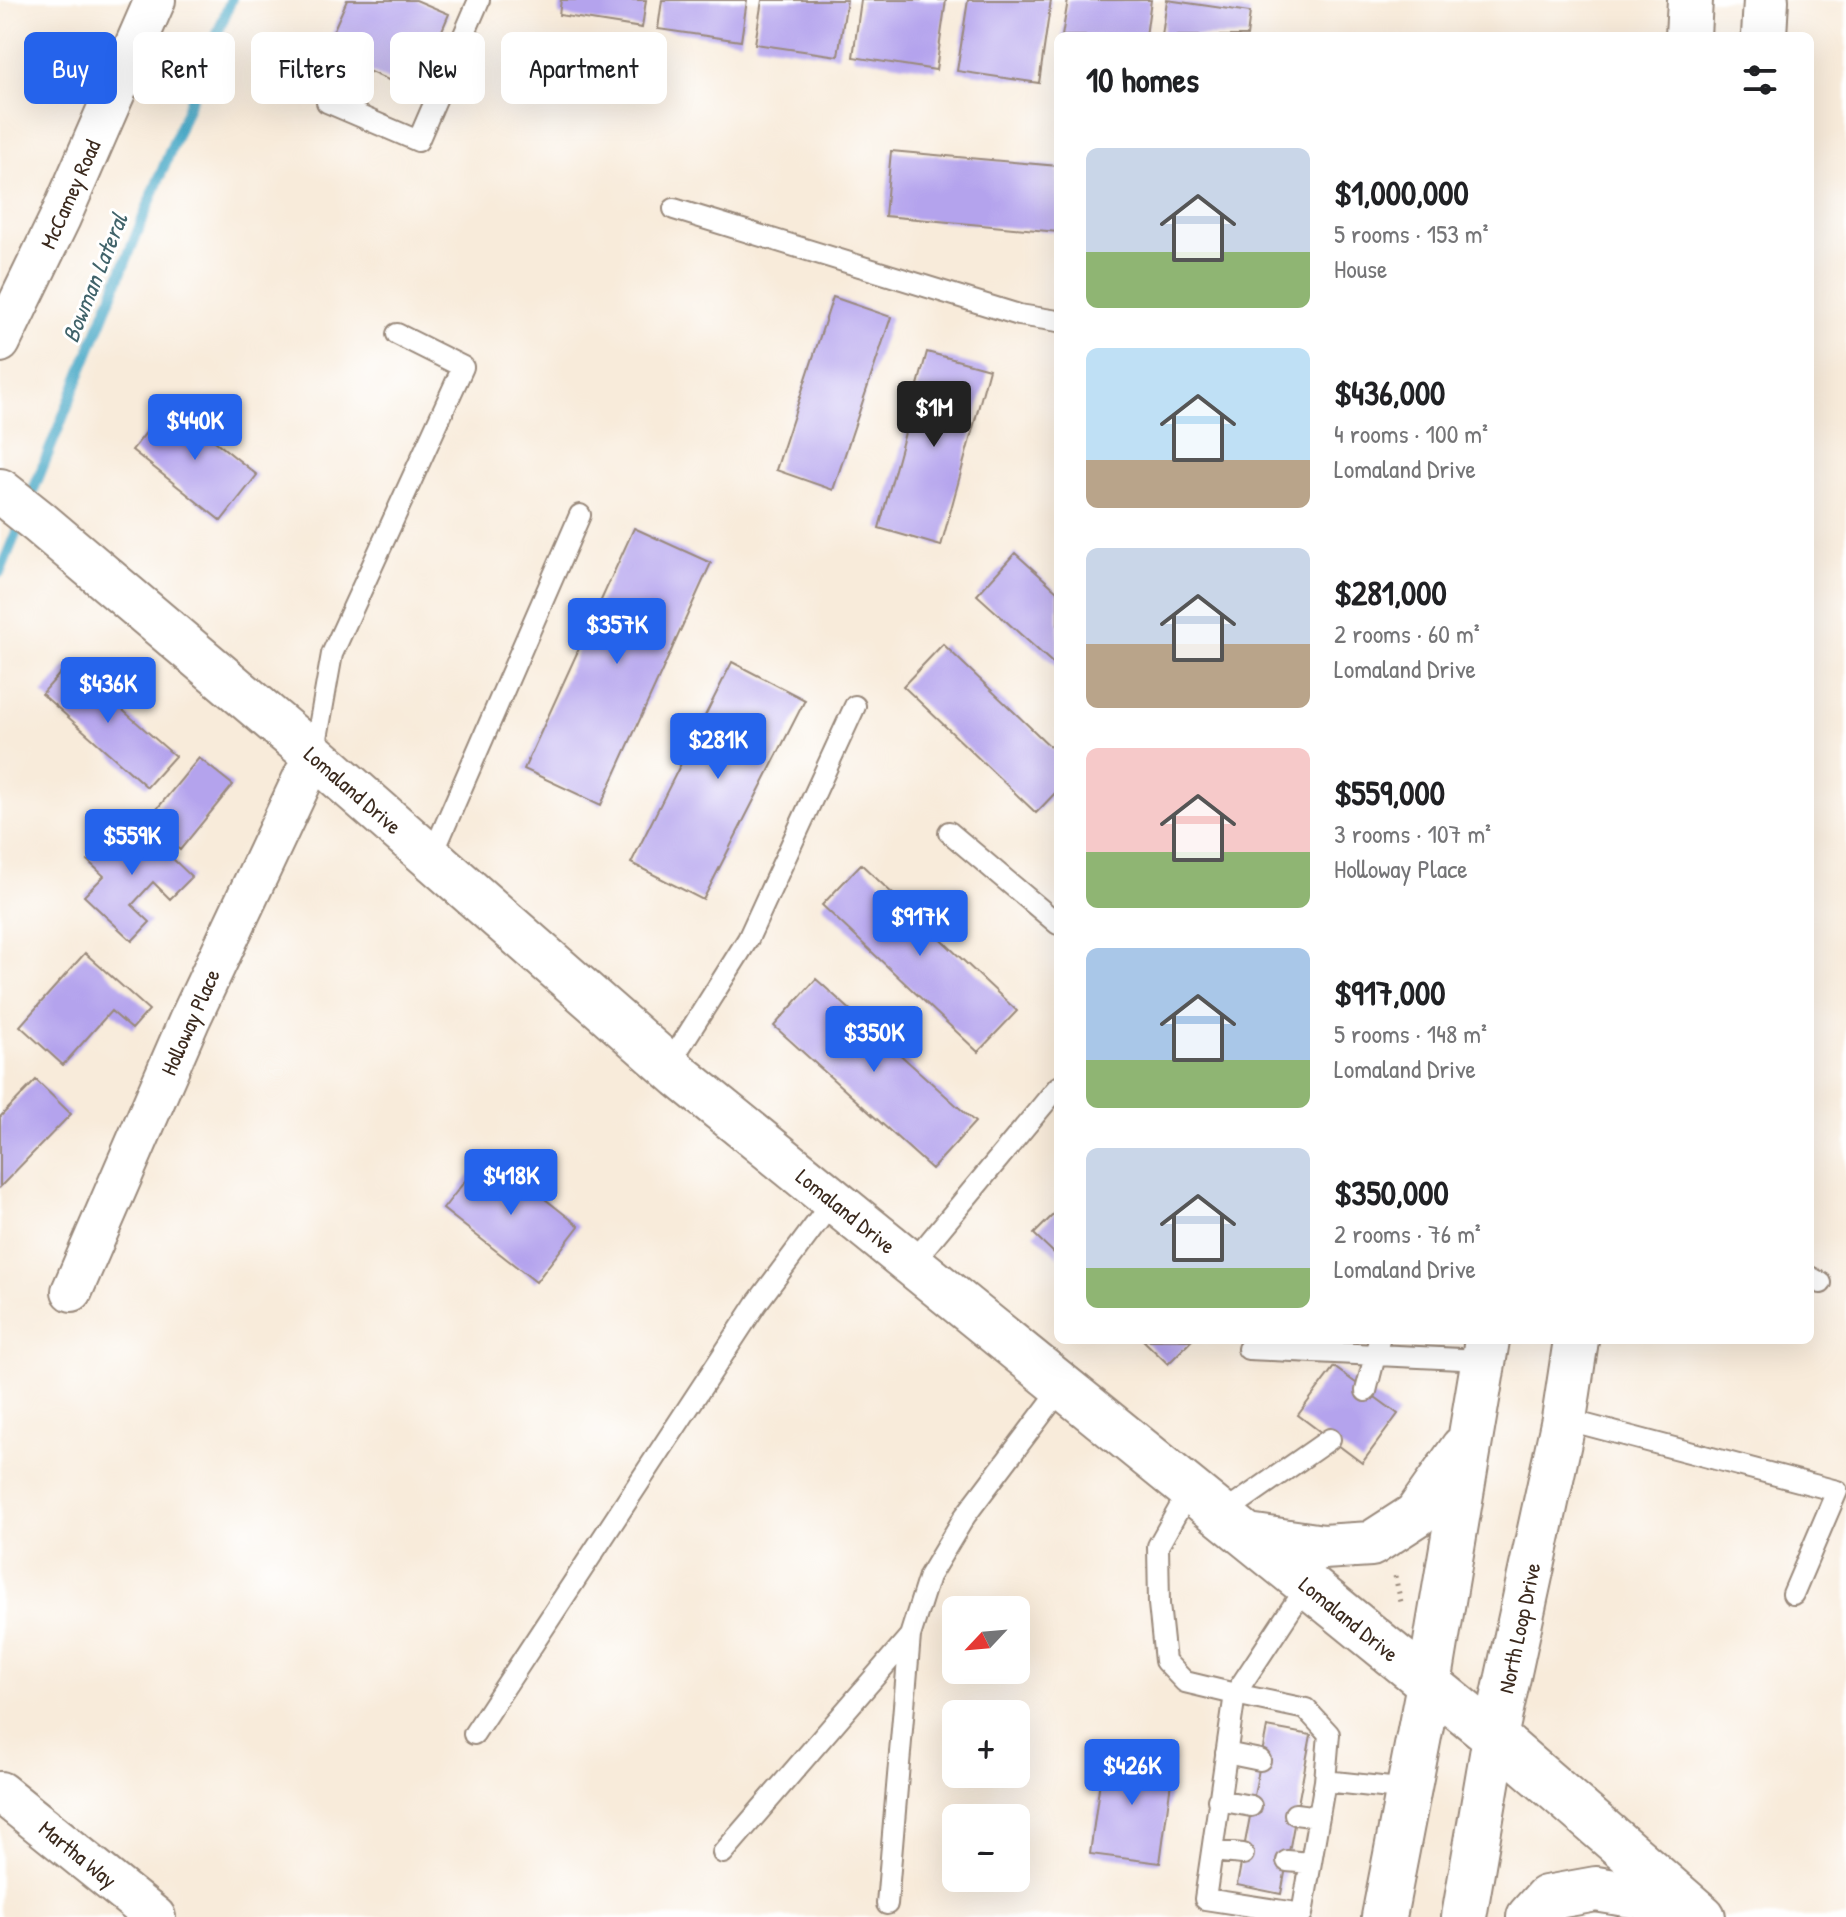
<!DOCTYPE html>
<html lang="en">
<head>
<meta charset="utf-8">
<style>
	:root { --surface:#fff; --page:#f6f6f6; --text:#202124; --muted:#757577; --accent:#2563eb }
	body { margin:0; font-family:"Patrick Hand",sans-serif; background:var(--page); color:var(--text); height:100vh; display:flex; flex-direction:column; font-size:30px; white-space:nowrap }
	* { box-sizing:border-box; margin:0 }
	p { font-size:26px; color:var(--muted) }
	.icon { flex:none; width:44px; height:44px; fill:none; stroke:currentColor; stroke-width:2; stroke-linecap:round; stroke-linejoin:round }
	.map { position:relative; flex:1; overflow:hidden }
	.details { position:absolute; left:1054px; top:32px; width:760px; height:1312px; display:flex; flex-direction:column; background:var(--surface); border-radius:12px; box-shadow:0 8px 32px #0002 }
	.details>* { flex:none }
	.banner { position:absolute; left:24px; top:32px; width:760px; height:72px; display:flex; gap:16px }
	.needle { width:52px; rotate:244deg }
	.controls { position:absolute; left:942px; top:1596px; display:grid; gap:16px }
	.controls a { display:grid; place-items:center; width:88px; height:88px; border-radius:12px; background:var(--surface); box-shadow:0 8px 32px #0002; font-size:40px }
	.price { position:absolute; translate:-50% -68px; padding:0 18px; border-radius:8px; background:var(--accent); color:#fff; font-size:26px; line-height:52px; filter:drop-shadow(0 2px 4px #0008) }
	.price::after { content:''; position:absolute; left:50%; top:48px; width:24px; height:18px; margin-left:-12px; background:inherit; clip-path:polygon(0 0,100% 0,50% 100%) }
	.price.current { background:#222; color:#fff }
	ul { padding:0; list-style:none }
	li { display:flex; align-items:center; gap:24px; height:200px; padding:0 32px }
	li span { display:grid; place-items:center; flex:none; width:224px; height:160px; border-radius:12px; color:#555 }
	li>.icon { margin-inline-start:auto }
	span .icon { width:96px; height:96px; fill:#fffc; stroke-width:1 }
	li b { font-size:34px }
	h2 { display:flex; justify-content:space-between; align-items:center; height:96px; padding:0 32px; font-size:34px }
	.pill { padding:0 28px; border-radius:12px; background:var(--surface); box-shadow:0 8px 32px #0002; font-size:28px; line-height:72px }
	.pill.current { background:var(--accent); color:#fff }
	.map>svg:first-child { display:block }
	.lines { fill:none; stroke-linecap:round; stroke-linejoin:round }
	.stream { stroke:#46a8c6; stroke-width:11 }
	.building { fill:#b4a3ed }
	.lane-casing { stroke:#9a8a7c; stroke-width:24 }
	.street-casing { stroke:#9a8a7c; stroke-width:44 }
	.secondary-casing { stroke:#9a8a7c; stroke-width:48 }
	.path { stroke:#9a8a7c; stroke-width:5; stroke-dasharray:2 6; stroke-linecap:butt }
	.lane { stroke:#fff; stroke-width:20 }
	.street { stroke:#fff; stroke-width:40 }
	.secondary { stroke:#fff; stroke-width:44 }
	.labels { text-anchor:middle; stroke-width:6; stroke-linejoin:round; paint-order:stroke }
	.street-label { font-size:22px; fill:#3b2a1e; stroke:#fff }
	.water-label { font-size:24px; font-style:italic; fill:#40636a; stroke:#fff }
</style>
</head>
<body>
<div class="map">
<svg width="1846" height="1917" viewBox="0 0 1846 1917">
	<rect width="100%" height="100%" fill="#fff"/>
	<filter id="ink" filterUnits="userSpaceOnUse"><feTurbulence type="fractalNoise" baseFrequency=".0125" numOctaves="2"/><feDisplacementMap in="SourceGraphic" scale="16" xChannelSelector="R" yChannelSelector="G"/><feConvolveMatrix kernelMatrix="1 2 1 2 8 2 1 2 1" color-interpolation-filters="sRGB"/></filter>
	<filter id="wash" filterUnits="userSpaceOnUse"><feTurbulence type="fractalNoise" baseFrequency=".006" numOctaves="4" result="noise"/><feDisplacementMap in="SourceGraphic" scale="32" xChannelSelector="R" yChannelSelector="G"/><feGaussianBlur stdDeviation="1.8" result="paint"/><feColorMatrix in="noise" values="0 0 0 0 0 0 0 0 0 0 0 0 0 0 0 0 0 1.4 0 .05"/><feComposite in="paint" operator="in"/></filter>
	<g filter="url(#wash)">
		<rect width="100%" height="100%" fill="#f8ebda"/>
		<g class="lines">
			<path class="stream" d="M29,501L231,0
				M0,572L21,521"/>
		</g>
		<g id="blocks">
			<path class="building" d="M347,0H416L449,14L416,92L324,52Z
				M561,0H646L642,28L559,15Z
				M662,0H747L741,41L658,29Z
				M762,0H847L838,56L755,44Z
				M861,0H946L936,70L853,57Z
				M968,0H1051L1039,83L957,71Z
				M1068,0H1151L1146,36H1062Z
				M1167,0L1250,12L1247,36H1162Z
				M891,151L1058,166V232L885,216Z
				M833,297L891,317L833,490L776,470Z
				M927,352L989,369L941,546L879,528Z
				M169,404L257,475L221,521L132,450Z
				M634,528L711,563L601,805L524,769Z
				M1015,553L1058,592V668L977,595Z
				M943,644L1058,754V790L1036,813L903,686Z
				M732,662L805,700L703,900L631,863Z
				M69,663L175,756L147,787L42,694Z
				M199,758L233,785L180,850L146,822Z
				M130,818L192,877L170,899L153,882L132,905L150,922L132,941L84,896L104,876L88,861Z
				M861,864L1017,1011L978,1052L822,905Z
				M85,953L149,1010L132,1029L111,1011L63,1065L20,1026Z
				M816,979L975,1122L932,1169L774,1026Z
				M36,1080L71,1114L0,1187V1117Z
				M487,1153L579,1226L536,1282L443,1209Z
				M1058,1210V1257L1034,1234Z
				M1143,1340H1192L1168,1364Z
				M1334,1367L1398,1414L1362,1463L1298,1415Z
				M1267,1727L1311,1735L1281,1894L1237,1885Z
				M1104,1751L1174,1760L1160,1863L1090,1854Z"/>
		</g>
	</g>
	<g filter="url(#ink)">
		<use href="#blocks" fill-opacity="0" stroke="#9a8a7c" stroke-width="2"/>
		<g class="lines">
			<g class="lane-casing">
				<path id="lane" d="M327,102L418,141L479,0
					M674,209L1019,315L1058,321
					M314,755L332,654L463,367L397,334
					M949,832L1058,924
					M431,858L580,515
					M668,1066L748,939L855,706
					M912,1263L1058,1087
					M1810,1277L1821,1283
					M1248,1349L1482,1360
					M1366,1391L1379,1340
					M1564,1419L1837,1491L1793,1594
					M1190,1489L1158,1546L1159,1604L1165,1661L1185,1682L1235,1694L1306,1709L1329,1734L1325,1781L1302,1914L1205,1899L1235,1694L1307,1585
					M1221,1515L1330,1439
					M474,1734L757,1303L833,1201
					M1226,1753L1260,1760
					M1325,1781L1409,1790
					M1218,1800L1251,1806
					M1295,1814L1319,1817
					M1212,1851L1243,1854
					M723,1853L910,1636
					M1287,1861L1310,1863
					M887,1904L910,1636L929,1576L965,1516L1063,1386"/>
			</g>
			<g class="street-casing">
				<path id="street" d="M0,342L60,218L155,0
					M72,1291L189,1021L314,755
					M0,1792L155,1917"/>
			</g>
			<g class="secondary-casing">
				<path id="secondary" d="M1688,36L1690,0
					M1764,36L1766,0
					M0,491L39,522L314,755L680,1076L1495,1737L1703,1917
					M1248,1536L1323,1547L1371,1544L1416,1515L1463,1448
					M1384,1917L1429,1684L1487,1340
					M1464,1917L1495,1737L1564,1419L1576,1340
					M1529,1917L1546,1898L1596,1889L1686,1904"/>
			</g>
			<path class="path" d="M1395,1576L1401,1602"/>
			<use href="#lane" class="lane"/>
			<use href="#street" class="street"/>
			<use href="#secondary" class="secondary"/>
		</g>
	</g>
	<g class="labels">
		<g class="street-label">
			<text transform="translate(70 194) rotate(-66)" y="8">McCamey Road</text>
			<text transform="translate(353 790) rotate(41)" y="8">Lomaland Drive</text>
			<text transform="translate(190 1022) rotate(-66)" y="8">Holloway Place</text>
			<text transform="translate(846 1211) rotate(39)" y="8">Lomaland Drive</text>
			<text transform="translate(1349 1619) rotate(39)" y="8">Lomaland Drive</text>
			<text transform="translate(1519 1628) rotate(-78)" y="8">North Loop Drive</text>
			<text transform="translate(78 1854) rotate(39)" y="8">Martha Way</text>
		</g>
		<g class="water-label">
			<text transform="translate(95 278) rotate(-68)" y="8">Bowman Lateral</text>
		</g>
	</g>
</svg>
<div class="controls">
<a><svg class="needle" viewBox="-14 -14 28 28"><path d="M0-13l5 13h-10z" fill="#e53935"/><path d="M0 13l5-13h-10z" fill="#757577"/></svg></a>
<a>+</a>
<a>−</a>
</div>
<b class="price current" style="left:934px;top:449px">$1M</b>
<b class="price" style="left:195px;top:462px">$440K</b>
<b class="price" style="left:617px;top:666px">$357K</b>
<b class="price" style="left:108px;top:725px">$436K</b>
<b class="price" style="left:718px;top:781px">$281K</b>
<b class="price" style="left:132px;top:877px">$559K</b>
<b class="price" style="left:920px;top:958px">$917K</b>
<b class="price" style="left:874px;top:1074px">$350K</b>
<b class="price" style="left:511px;top:1217px">$418K</b>
<b class="price" style="left:1132px;top:1807px">$426K</b>
<div class="banner">
<a class="pill current">Buy</a>
<a class="pill">Rent</a>
<a class="pill">Filters</a>
<a class="pill">New</a>
<a class="pill">Apartment</a>
</div>
<section class="details">
<h2>10 homes<svg class="icon" aria-label="filters" viewBox="0 0 24 24"><path d="M4 7h16M4 17h16"/><circle cx="9" cy="7" r="2"/><circle cx="15" cy="17" r="2"/></svg></h2>
<ul>
<li><span style="background:linear-gradient(#c9d6e8 65%,#8fb573 0)"><svg class="icon" aria-label="home" viewBox="0 0 24 24"><path d="M3 11l9-7 9 7M6 9v11h12V9"/></svg></span><div><b>$1,000,000</b><p>5 rooms · 153 m²</p><p>House</p></div></li>
<li><span style="background:linear-gradient(#bfe0f5 70%,#b9a48a 0)"><svg class="icon" aria-label="home" viewBox="0 0 24 24"><path d="M3 11l9-7 9 7M6 9v11h12V9"/></svg></span><div><b>$436,000</b><p>4 rooms · 100 m²</p><p>Lomaland Drive</p></div></li>
<li><span style="background:linear-gradient(#c9d6e8 60%,#b9a48a 0)"><svg class="icon" aria-label="home" viewBox="0 0 24 24"><path d="M3 11l9-7 9 7M6 9v11h12V9"/></svg></span><div><b>$281,000</b><p>2 rooms · 60 m²</p><p>Lomaland Drive</p></div></li>
<li><span style="background:linear-gradient(#f6c9c9 65%,#8fb573 0)"><svg class="icon" aria-label="home" viewBox="0 0 24 24"><path d="M3 11l9-7 9 7M6 9v11h12V9"/></svg></span><div><b>$559,000</b><p>3 rooms · 107 m²</p><p>Holloway Place</p></div></li>
<li><span style="background:linear-gradient(#a9c7e8 70%,#8fb573 0)"><svg class="icon" aria-label="home" viewBox="0 0 24 24"><path d="M3 11l9-7 9 7M6 9v11h12V9"/></svg></span><div><b>$917,000</b><p>5 rooms · 148 m²</p><p>Lomaland Drive</p></div></li>
<li><span style="background:linear-gradient(#c9d6e8 75%,#8fb573 0)"><svg class="icon" aria-label="home" viewBox="0 0 24 24"><path d="M3 11l9-7 9 7M6 9v11h12V9"/></svg></span><div><b>$350,000</b><p>2 rooms · 76 m²</p><p>Lomaland Drive</p></div></li>
</ul>
</section>
</div>
</body>
</html>
